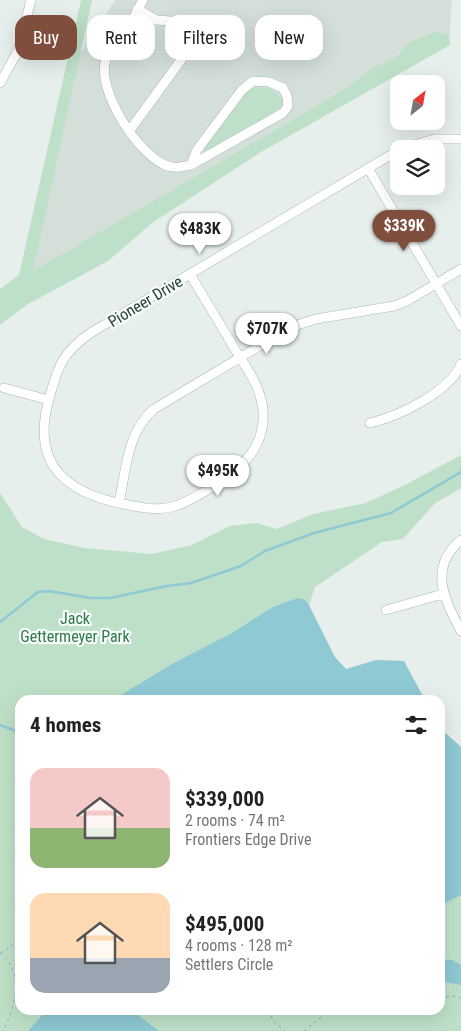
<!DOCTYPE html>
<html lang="en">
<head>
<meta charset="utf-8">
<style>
	:root { --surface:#fff; --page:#f6f6f6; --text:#222; --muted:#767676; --accent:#804e3d }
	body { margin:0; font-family:"Roboto Condensed",sans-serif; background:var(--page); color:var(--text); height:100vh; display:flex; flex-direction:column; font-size:19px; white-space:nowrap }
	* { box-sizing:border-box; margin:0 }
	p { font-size:16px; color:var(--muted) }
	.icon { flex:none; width:28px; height:28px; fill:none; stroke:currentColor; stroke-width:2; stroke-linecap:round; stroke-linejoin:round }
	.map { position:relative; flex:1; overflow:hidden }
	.side { position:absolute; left:15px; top:695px; width:430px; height:320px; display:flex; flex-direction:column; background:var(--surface); border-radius:15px; box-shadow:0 5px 20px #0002 }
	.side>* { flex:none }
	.top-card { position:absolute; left:15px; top:15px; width:431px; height:45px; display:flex; gap:10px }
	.needle { width:32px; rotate:31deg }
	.controls { position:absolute; left:390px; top:75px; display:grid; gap:10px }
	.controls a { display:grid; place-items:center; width:55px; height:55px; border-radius:10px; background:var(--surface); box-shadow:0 5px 20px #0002; font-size:25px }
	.price { position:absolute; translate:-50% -42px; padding:0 11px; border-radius:18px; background:#fff; color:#222; font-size:16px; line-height:32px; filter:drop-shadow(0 1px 2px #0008) }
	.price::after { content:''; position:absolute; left:50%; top:30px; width:15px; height:11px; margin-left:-8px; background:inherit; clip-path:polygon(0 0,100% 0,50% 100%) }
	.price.on { background:var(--accent); color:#fff }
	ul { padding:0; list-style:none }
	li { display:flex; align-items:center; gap:15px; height:125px; padding:0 15px }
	li span { display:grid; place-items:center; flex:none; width:140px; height:100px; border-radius:15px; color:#555 }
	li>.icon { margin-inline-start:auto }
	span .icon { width:60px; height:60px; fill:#fffc; stroke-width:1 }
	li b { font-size:21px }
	h2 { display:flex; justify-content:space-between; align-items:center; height:60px; padding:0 15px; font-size:21px }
	.pill { padding:0 18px; border-radius:15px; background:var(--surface); box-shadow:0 5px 20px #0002; font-size:18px; line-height:45px }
	.pill.on { background:var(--accent); color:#fff }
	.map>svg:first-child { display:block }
	.built { fill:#d4dfda }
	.green { fill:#bfe0c8 }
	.water { fill:#8ec9d4 }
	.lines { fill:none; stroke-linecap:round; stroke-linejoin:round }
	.stream { stroke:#8ec9d4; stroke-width:2.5 }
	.minor-casing { stroke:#a8b8b2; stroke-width:10 }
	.path { stroke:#86b3a5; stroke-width:1; stroke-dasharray:2.5 4; stroke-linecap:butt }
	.minor { stroke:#fff; stroke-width:9 }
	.labels { text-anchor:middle; stroke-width:4.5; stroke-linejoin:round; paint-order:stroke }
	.street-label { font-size:16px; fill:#24423a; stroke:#f7fbf9 }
	.park-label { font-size:16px; fill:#2d7a4b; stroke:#f7fbf9 }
</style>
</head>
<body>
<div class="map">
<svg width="461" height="1031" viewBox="0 0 461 1031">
	<rect width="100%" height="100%" fill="#e6efeb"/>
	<path class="built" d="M115,0H452L449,39L22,291L67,74Z"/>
	<path class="green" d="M81,0H92L33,271L300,116L348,87L374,67L397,57L409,43L436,31L449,36L450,45L261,152L152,223L108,261L28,304L0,325V289L19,275Z
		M256,87L271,89L283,99L282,107L206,154L204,148L245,90Z
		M461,455V488L434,504L403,539L382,542L315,587L309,605L305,600L151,700H20V1010H440V969L461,977V1031H0V493L22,527L44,539L85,548L152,554L192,545L230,526L256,523L277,529L313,514L366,503L407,484Z
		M461,895V965L453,960L440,959V906Z"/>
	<path class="water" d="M298,598L305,600L309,605L335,657L346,669L376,660L404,661L425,700H113L172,664L232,633L273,607Z
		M440,728L461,747V895L440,906Z
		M440,959L453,960L461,965V985L440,981Z
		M47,1010H131L159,1031H28Z"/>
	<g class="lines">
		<path class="stream" d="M0,622L38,592L49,591L91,598H110L167,586L191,583L241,566L265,551L314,533L391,513L461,472
			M0,725L16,731L20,736
			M20,737V746"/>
		<g class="minor-casing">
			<path id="minor" d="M143,0C138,8 135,16 130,24C122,36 109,47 105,63C99,93 137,153 165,165C174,169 182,167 191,165L283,113L288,106L287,96L283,88L269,82L253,81L242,90L197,150L191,165
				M0,83L18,51L31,0
				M130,130L200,34V27L197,23L156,20L137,9
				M401,149L434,139H461
				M368,168L461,326
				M190,274C204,298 219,322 233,346C245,366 261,386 263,410C266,449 239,471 209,489C197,496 185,504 172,507C155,511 139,507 123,504C67,493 32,465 48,403C57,368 62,352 92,332L399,150
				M4,388L49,400
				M370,423C399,416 450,392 461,364
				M119,503C126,470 127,432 154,409L291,327L316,319L394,306L407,301L461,269
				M461,540C428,567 444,600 461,631
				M386,610L443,594"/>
		</g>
		<path class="path" d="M0,953C26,974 15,1006 3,1031
			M1,953L20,939
			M440,998L453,996L461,998
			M268,1010L274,1022L285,1031
			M304,1031L330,1010"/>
		<use href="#minor" class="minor"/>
	</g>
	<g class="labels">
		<g class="street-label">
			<text transform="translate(145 301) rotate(-31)" y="6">Pioneer Drive</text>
		</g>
		<g class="park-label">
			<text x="75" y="624">Jack<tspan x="75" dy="18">Gettermeyer Park</tspan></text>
		</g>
	</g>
</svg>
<div class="controls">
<a><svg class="needle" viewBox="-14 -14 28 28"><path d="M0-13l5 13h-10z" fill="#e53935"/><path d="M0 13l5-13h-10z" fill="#767676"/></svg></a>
<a><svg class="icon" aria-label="layers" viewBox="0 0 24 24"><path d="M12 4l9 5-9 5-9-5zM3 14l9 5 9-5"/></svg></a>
</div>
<b class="price on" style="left:404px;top:252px">$339K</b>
<b class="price" style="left:200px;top:255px">$483K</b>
<b class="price" style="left:267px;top:355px">$707K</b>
<b class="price" style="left:218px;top:497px">$495K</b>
<div class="top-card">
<a class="pill on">Buy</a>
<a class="pill">Rent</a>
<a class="pill">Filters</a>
<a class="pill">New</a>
</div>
<section class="side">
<h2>4 homes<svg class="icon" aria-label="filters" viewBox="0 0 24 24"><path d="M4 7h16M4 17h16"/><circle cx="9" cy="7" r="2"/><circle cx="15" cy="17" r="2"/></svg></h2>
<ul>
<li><span style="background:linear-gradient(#f6c9c9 60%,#8fb573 0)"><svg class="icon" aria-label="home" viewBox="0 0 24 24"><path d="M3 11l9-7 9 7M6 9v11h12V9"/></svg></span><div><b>$339,000</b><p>2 rooms · 74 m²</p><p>Frontiers Edge Drive</p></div></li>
<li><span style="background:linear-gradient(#ffd9b3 65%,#9aa5b1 0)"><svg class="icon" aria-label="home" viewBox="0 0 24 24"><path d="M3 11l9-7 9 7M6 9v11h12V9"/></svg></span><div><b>$495,000</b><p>4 rooms · 128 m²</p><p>Settlers Circle</p></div></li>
</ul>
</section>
</div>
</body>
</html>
